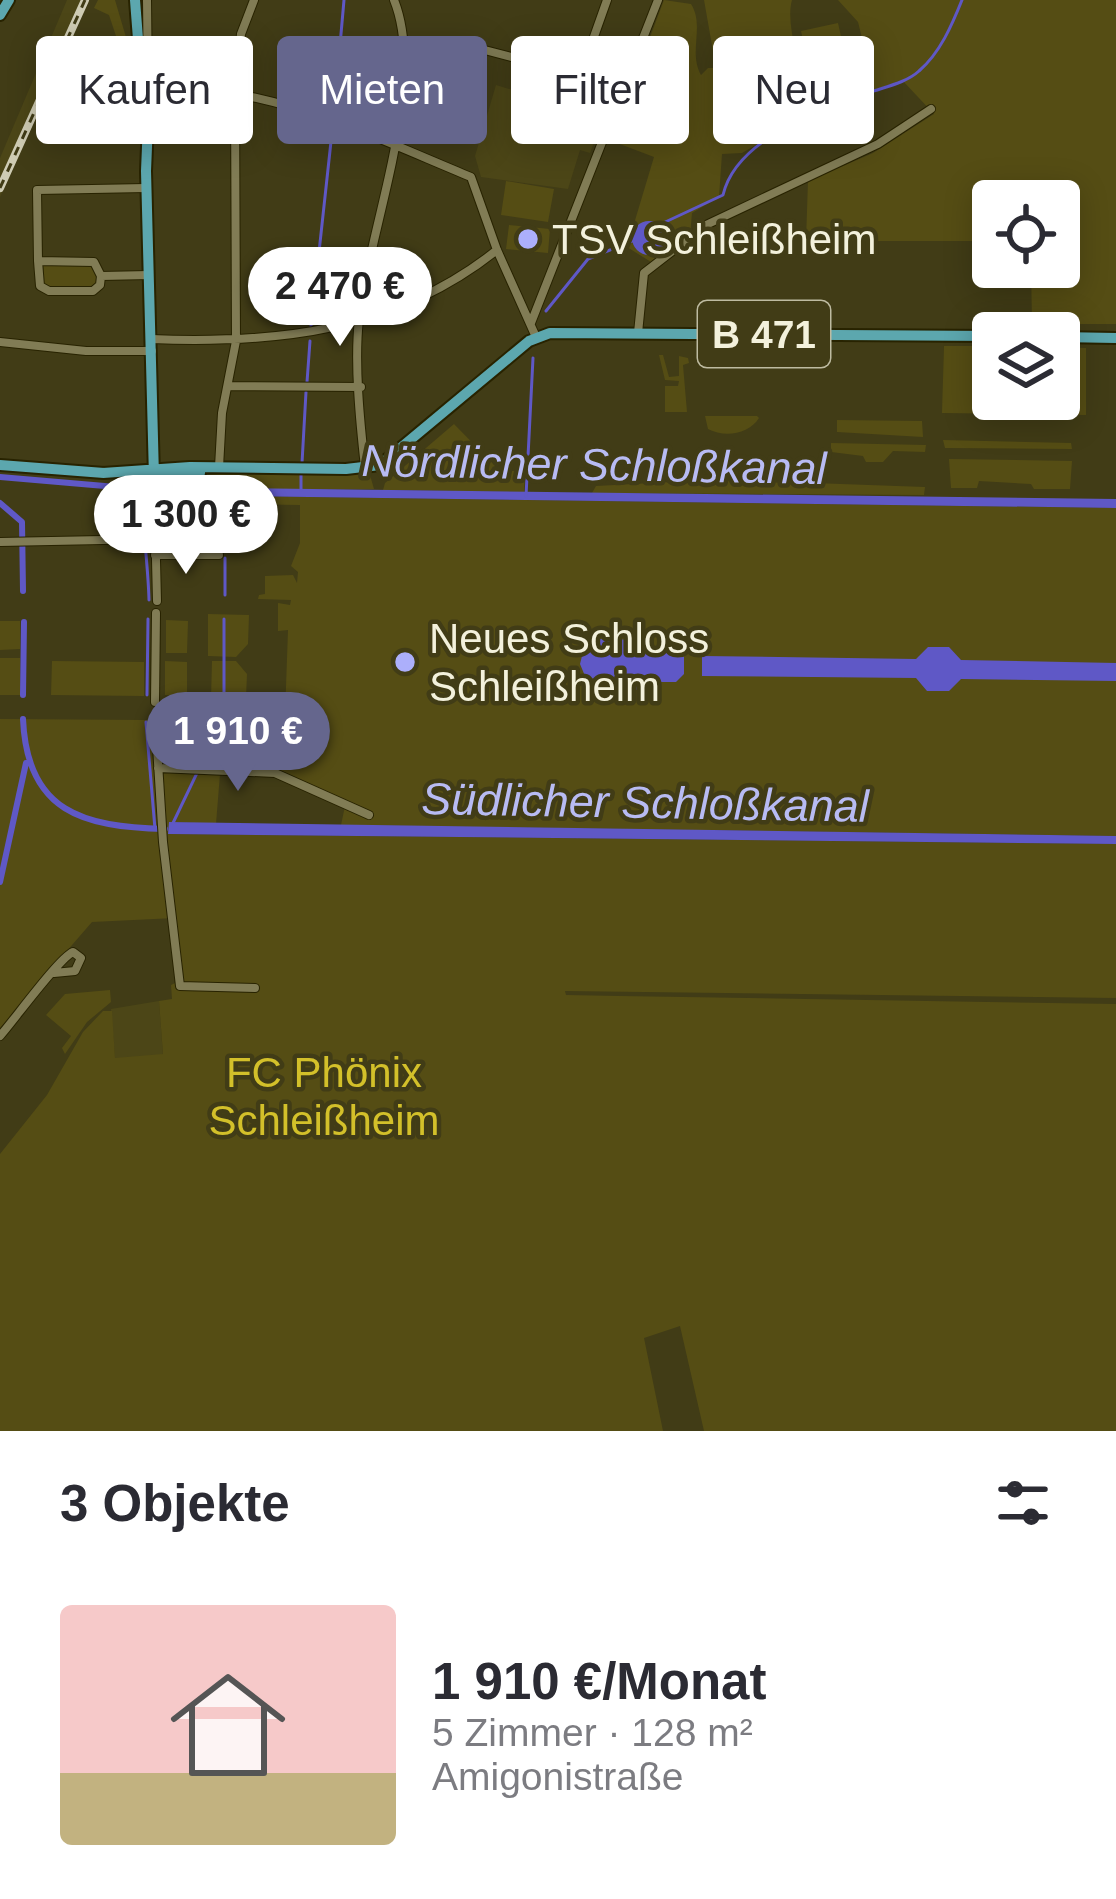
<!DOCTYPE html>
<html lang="de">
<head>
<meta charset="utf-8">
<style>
	:root { --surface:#fff; --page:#f2f2f3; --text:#2b2b33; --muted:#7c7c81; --accent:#65668d }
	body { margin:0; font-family:Arial,sans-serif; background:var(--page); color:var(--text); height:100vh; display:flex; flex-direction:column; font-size:45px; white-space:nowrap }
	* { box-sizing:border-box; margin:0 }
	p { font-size:39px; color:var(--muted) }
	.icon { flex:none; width:66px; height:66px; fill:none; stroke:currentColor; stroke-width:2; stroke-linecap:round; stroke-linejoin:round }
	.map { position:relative; height:1431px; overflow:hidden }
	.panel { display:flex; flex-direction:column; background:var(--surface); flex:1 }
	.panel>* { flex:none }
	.banner { position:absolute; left:36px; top:36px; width:1044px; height:108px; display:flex; gap:24px }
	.fabs { position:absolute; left:972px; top:180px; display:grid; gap:24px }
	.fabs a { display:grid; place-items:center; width:108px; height:108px; border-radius:12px; background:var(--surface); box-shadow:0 6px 30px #0003; font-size:60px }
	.price { position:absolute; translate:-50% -102px; padding:0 27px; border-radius:42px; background:#fff; color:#222; font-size:39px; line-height:78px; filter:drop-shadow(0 3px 6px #0008) }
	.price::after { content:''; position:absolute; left:50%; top:72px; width:36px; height:27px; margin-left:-18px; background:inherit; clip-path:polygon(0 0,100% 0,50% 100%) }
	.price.current { background:var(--accent); color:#fff }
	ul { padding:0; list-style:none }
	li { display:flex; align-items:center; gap:36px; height:300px; padding:0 60px }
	li span { display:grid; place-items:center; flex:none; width:336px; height:240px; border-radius:12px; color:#555 }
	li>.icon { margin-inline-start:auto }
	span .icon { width:144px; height:144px; fill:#fffc; stroke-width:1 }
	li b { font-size:51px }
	h2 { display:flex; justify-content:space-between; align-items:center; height:144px; padding:0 60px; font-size:51px }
	.pill { padding:0 42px; border-radius:12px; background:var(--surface); box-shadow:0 6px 30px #0003; font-size:42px; line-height:108px }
	.pill.current { background:var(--accent); color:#fff }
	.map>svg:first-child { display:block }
	.built { fill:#4c4617 }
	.green { fill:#554d14 }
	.water { fill:#5f58c6 }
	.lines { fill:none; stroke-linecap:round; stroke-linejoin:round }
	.stream { stroke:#5f58c6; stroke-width:3 }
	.canal { stroke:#5f58c6; stroke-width:6 }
	.minor-casing { stroke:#282300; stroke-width:10 }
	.major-casing { stroke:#282300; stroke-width:14 }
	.minor { stroke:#817c55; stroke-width:8 }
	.major { stroke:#5ca7ae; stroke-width:10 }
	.rail-casing { stroke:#cfccb4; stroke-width:8 }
	.rail { stroke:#413c16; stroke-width:3; stroke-dasharray:9; stroke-linecap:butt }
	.poi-dot { fill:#acaffb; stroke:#413c16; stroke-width:4.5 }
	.labels { text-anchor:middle; stroke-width:9; stroke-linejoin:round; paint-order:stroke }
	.shield { fill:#413c16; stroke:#bebba1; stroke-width:3 }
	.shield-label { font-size:39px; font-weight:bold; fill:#f3f1dc }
	.poi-label { font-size:42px; fill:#f3f1dc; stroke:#413c16; text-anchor:start }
	.park-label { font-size:42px; fill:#d3c02a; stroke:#413c16 }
	.water-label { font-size:45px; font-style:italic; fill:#b8bbf3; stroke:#413c16 }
</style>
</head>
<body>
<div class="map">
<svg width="1116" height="1431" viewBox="0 0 1116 1431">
	<rect width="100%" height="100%" fill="#413c16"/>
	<path class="built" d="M67,0H89L0,197V158Z
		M496,85L591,113L585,138L595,113L604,116L590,153L580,150L568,189L481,177L475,156Z
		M159,1001L163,1055L115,1059L111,1009Z"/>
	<path class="green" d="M98,0H115L128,44L116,36L109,15L94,8Z
		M664,0L691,4C705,26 688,52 701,75L708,68H716L704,0H792C779,45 845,140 743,122L749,137L802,113L805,104L851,93L862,78L860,70L869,66L858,22L838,0H1116V324H1032L1031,267H1059V201H993V241H806L808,181L873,153L934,114L902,80L813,112L742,153L722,154L719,197L692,213L690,236L651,262L627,247L654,157L604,138L614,133Z
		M838,23L850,76L813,84L801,31Z
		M506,181L554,189L548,222L501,215Z
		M509,225L550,229L548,253L506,249Z
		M43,264L94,266L98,275L96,284L86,288L44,287Z
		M321,301L357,303L355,313L342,321L318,327Z
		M944,346H993V399H1059V347L1086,348V415L942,413Z
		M659,355H663L669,377L679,376V356L688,358L689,363L683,365L687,412H665V386H678L679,381L665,380Z
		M705,416H757L759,418C749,434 725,438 708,429Z
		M837,420L922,421L923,437L837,432Z
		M454,424L500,471H525L524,492L383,490L385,483Z
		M943,440L1071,443L1072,449L945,448Z
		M831,443L926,445L925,452L893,451L883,462H866L863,456L831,452Z
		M949,459L1072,461L1070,489H1034L1031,484L979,481L977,488H951Z
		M800,464L811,465L813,483L925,487L924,495L592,493L596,486L746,478L748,466L758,468L760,483L799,482Z
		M245,472L363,473L370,475L374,489H165L170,478Z
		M244,496L1116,508V836L341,825L345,806L274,775L220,774L216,824L170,822L169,834L1116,844V998L565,991L566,995L619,996L1116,1004V1431H704L680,1326L644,1338L663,1431H0V1154L47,1095L83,1032L103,1011H112L115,1058L163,1054L159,1001L172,999L171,985L181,980L175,918L92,922L0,1028V719L282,721L285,715L288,630L278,631V603L290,605L291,600L258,599L259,595L265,594V576L293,575L297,583L298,572L291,566L300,543V505L241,504Z
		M208,614L249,615L248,644L236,657L208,656Z
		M166,620L188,621L187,653H166Z
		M0,621H20V649L0,650Z
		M0,658H20V695H0Z
		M52,661L144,662V696L51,695Z
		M165,661L187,662V696L165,695Z
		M212,661H236L247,674L246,698H211Z
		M110,990L111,1002L87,1022L65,1054L62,1048L71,1036L46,1015L65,994Z"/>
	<path class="water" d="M632 238a17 17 0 1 1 34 0a17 17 0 1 1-34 0Z
		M228,488L1116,499V508L244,496L228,495Z
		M595,639L644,640L655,649H677L684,657V674L676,682H654L644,690L594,689V679L585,676L580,664L582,656L595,650Z
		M928,647H949L961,660L1116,663V681L961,679L949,691H927L916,678L702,676V656L916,659Z
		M169,822L1116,836V844L168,834Z"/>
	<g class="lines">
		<path class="stream" d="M334,113L344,0
			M661,224L723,195C736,139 818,111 868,93C884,87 906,83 919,71C940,53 952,25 962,0
			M546,311L588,259L632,241
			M311,326L333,123
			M307,382L310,341
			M302,463L306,392
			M142,489C142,527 148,562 149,600
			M301,490V474
			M196,491L224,532L225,551
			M526,496L533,358
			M225,595V558
			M147,695L148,619
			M224,698V619
			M146,722L155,829
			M173,823L222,721"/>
		<path class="canal" d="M0,477L128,488L231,491
			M0,503L22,522L23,591
			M23,695L24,622
			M23,719C27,812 83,827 165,829
			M0,882L26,763"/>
		<g class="minor-casing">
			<path id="minor" d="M147,0L148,86
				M607,0L574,93L579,102L615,113
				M460,50L477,48L581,75
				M145,87C264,82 364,133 471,177L497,250L536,337
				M38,261L40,286L49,291H93L100,285L101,276L149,275
				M101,276L94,262L38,261L37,190L146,188
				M531,323L658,0
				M638,333L644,273L706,225L878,144L931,109
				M151,339C277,344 394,332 497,250
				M0,342L86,351H152
				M229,386L361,387
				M219,467L222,413L236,341L235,92L241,34L254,0
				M365,467C360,422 354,363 359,319C369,228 428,85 394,0
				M154,477L157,601
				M0,542L154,539
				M155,555H219
				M155,702L156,613
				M155,715L163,842L180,986L255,988
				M158,768L275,773L369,815
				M0,1036C15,1019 59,958 73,952L81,958L75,971L54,973"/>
		</g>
		<g class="major-casing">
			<path id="major" d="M135,0L141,78L149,98L146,171L154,477
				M0,15L9,0
				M1059,337L1116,338
				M0,465L104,473
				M103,473L190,467L346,469L380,465L529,341L550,333L993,336
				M147,477L200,473"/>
		</g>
		<use href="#minor" class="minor"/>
		<use href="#major" class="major"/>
		<g class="rail-casing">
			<path id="rail" d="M0,188L85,0"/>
		</g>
		<use href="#rail" class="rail"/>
	</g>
	<g class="poi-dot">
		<circle cx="528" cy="239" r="12"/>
		<circle cx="405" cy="662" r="12"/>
	</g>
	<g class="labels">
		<rect class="shield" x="698" y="301" width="132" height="66" rx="9"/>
		<g class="shield-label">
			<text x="764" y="348">B 471</text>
		</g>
		<g class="poi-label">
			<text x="552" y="254">TSV Schleißheim</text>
			<text x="429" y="653">Neues Schloss<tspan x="429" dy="48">Schleißheim</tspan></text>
		</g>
		<g class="park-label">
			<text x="324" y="1087">FC Phönix<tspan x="324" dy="48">Schleißheim</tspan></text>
		</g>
		<g class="water-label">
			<text transform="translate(594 464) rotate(1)" y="16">Nördlicher Schloßkanal</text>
			<text transform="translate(645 802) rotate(1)" y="16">Südlicher Schloßkanal</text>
		</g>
	</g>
</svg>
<div class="fabs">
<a><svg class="icon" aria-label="locate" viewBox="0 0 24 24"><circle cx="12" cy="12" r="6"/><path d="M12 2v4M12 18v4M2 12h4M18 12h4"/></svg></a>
<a><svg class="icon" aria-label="layers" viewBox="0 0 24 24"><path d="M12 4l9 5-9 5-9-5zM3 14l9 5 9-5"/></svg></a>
</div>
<b class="price" style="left:340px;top:349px">2 470 €</b>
<b class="price" style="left:186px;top:577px">1 300 €</b>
<b class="price current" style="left:238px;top:794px">1 910 €</b>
<div class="banner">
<a class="pill">Kaufen</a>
<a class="pill current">Mieten</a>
<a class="pill">Filter</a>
<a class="pill">Neu</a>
</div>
</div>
<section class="panel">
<h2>3 Objekte<svg class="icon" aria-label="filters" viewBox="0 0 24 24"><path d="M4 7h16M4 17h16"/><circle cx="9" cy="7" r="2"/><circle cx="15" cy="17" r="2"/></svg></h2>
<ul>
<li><span style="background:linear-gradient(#f6c9c9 70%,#c2b280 0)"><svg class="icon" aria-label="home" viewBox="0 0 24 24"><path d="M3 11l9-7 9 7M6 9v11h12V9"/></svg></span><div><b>1 910 €/Monat</b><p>5 Zimmer · 128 m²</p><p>Amigonistraße</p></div></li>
</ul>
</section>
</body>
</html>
